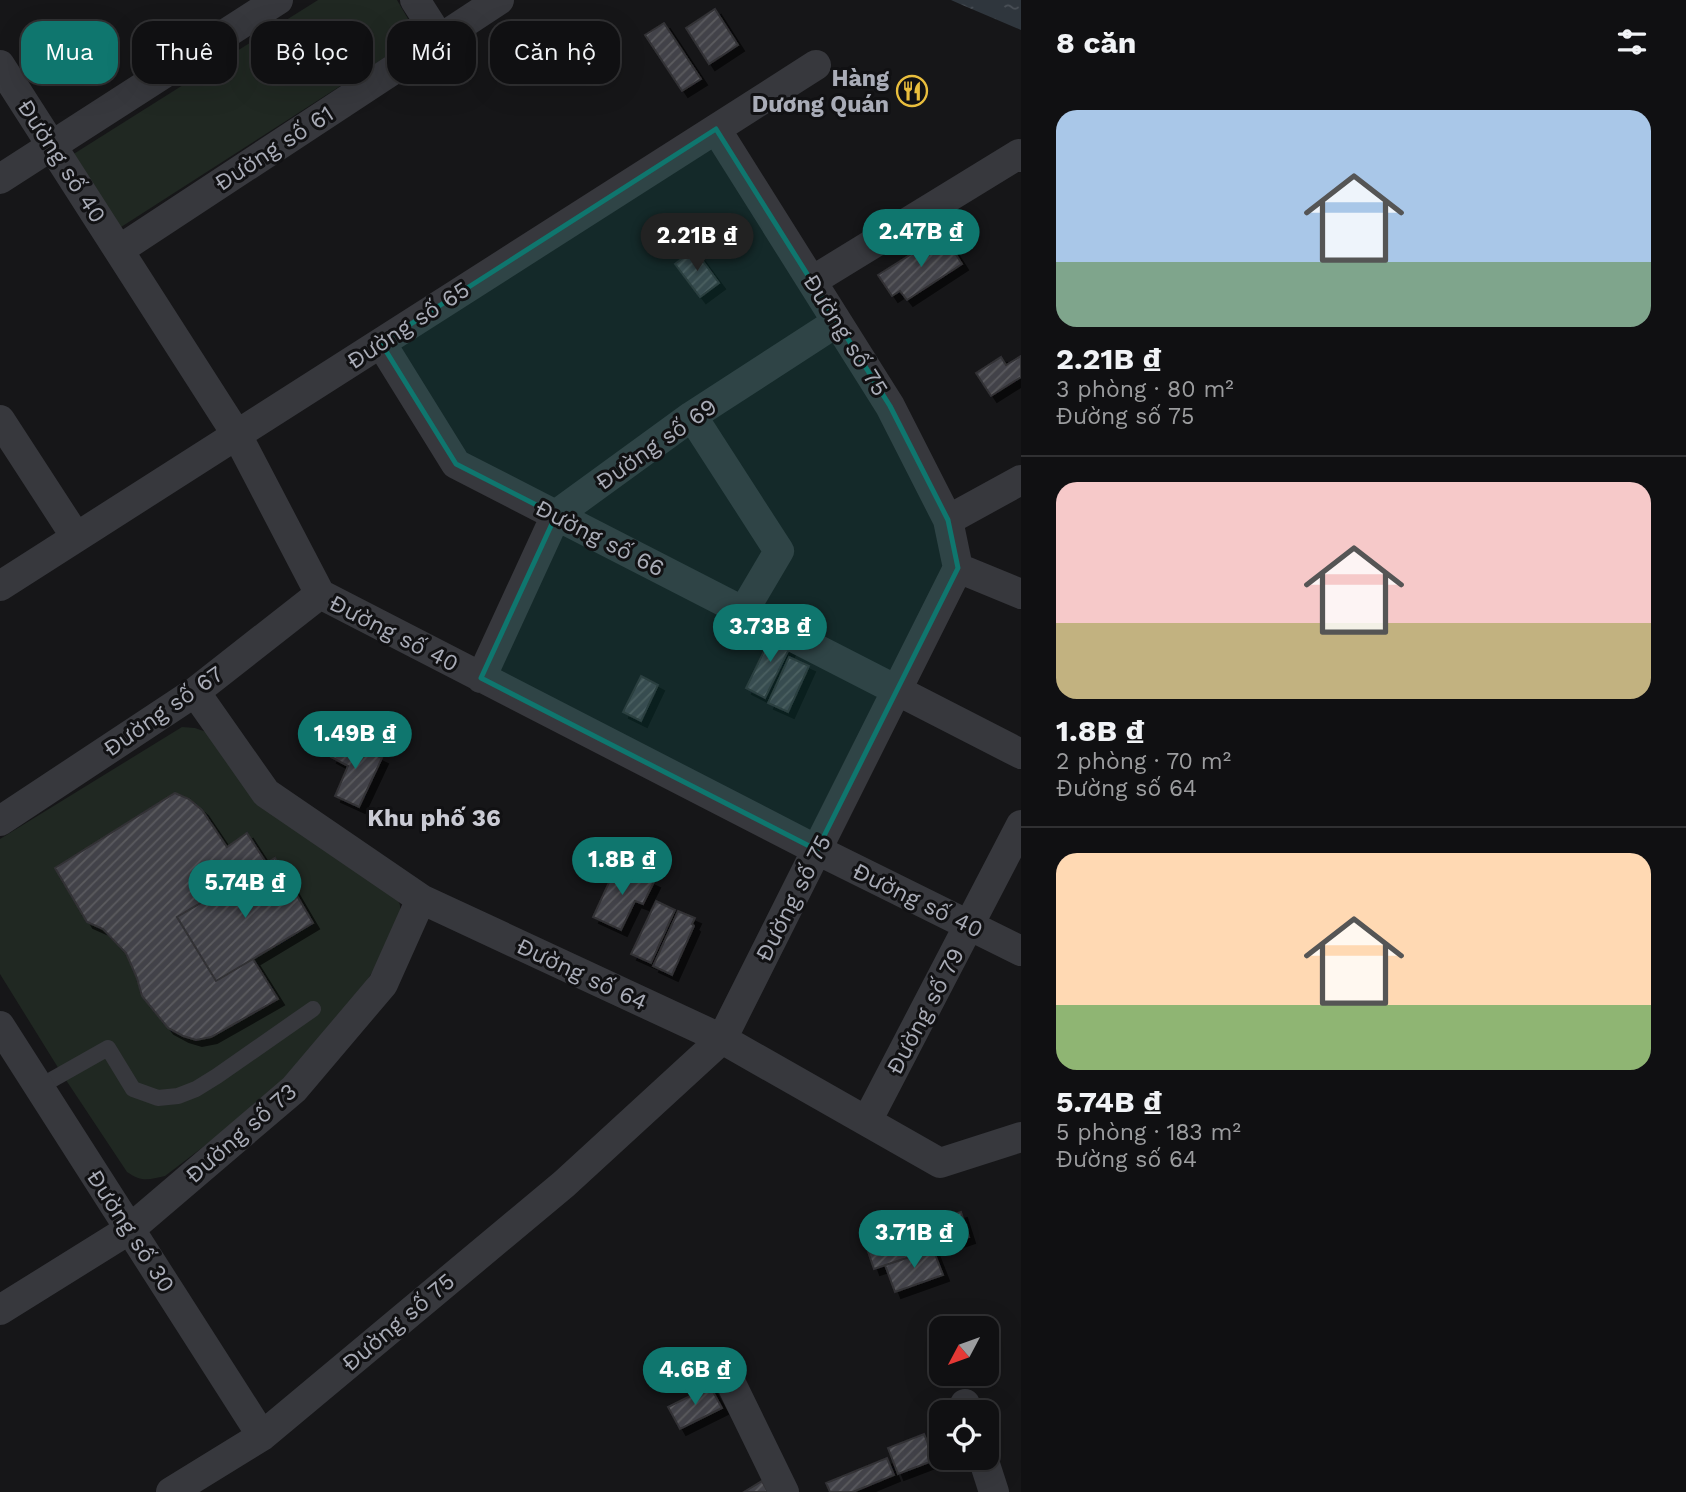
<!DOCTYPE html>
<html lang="vi">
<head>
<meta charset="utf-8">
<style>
	:root { --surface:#101012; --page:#1e1e20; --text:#f1f3f6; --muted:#9c9d9f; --line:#303032; --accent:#0f766e }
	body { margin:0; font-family:"Work Sans",sans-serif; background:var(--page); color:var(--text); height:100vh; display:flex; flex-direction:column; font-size:26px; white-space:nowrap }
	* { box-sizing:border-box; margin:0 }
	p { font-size:23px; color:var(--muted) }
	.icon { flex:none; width:38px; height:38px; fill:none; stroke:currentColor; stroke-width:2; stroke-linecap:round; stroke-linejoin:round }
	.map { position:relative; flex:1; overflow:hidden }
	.panel { display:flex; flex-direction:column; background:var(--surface); width:665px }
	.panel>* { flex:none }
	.hud { position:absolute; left:21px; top:21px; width:665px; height:63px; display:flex; gap:14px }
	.needle { width:46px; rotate:229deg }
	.fabs { position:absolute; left:929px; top:1316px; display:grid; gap:14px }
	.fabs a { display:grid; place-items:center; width:70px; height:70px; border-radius:14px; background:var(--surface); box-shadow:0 7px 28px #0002,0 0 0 2px var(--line); font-size:35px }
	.price { position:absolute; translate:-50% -60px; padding:0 16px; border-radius:24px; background:var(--accent); color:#fff; font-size:23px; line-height:46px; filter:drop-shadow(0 2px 4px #0008) }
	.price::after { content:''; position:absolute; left:50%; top:42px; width:21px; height:16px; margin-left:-10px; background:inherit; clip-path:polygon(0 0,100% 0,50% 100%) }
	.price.selected { background:#222; color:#fff }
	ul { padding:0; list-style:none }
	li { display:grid; align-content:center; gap:14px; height:371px; padding:0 35px }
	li+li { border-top:2px solid var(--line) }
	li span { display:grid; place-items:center; height:217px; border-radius:21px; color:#555 }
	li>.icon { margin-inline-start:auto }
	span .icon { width:126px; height:126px; fill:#fffc; stroke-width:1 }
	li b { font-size:30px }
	h2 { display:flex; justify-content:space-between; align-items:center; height:84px; padding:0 35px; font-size:30px }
	.chip { padding:0 24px; border-radius:21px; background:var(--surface); box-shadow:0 7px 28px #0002,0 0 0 2px var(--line); font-size:24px; line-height:63px }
	.chip.selected { background:var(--accent); color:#fff }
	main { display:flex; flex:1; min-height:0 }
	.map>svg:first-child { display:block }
	.park { fill:#202822 }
	.water { fill:url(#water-ripples) }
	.building { fill:url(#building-hatch); stroke:#313034; stroke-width:2; filter:url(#shadow) }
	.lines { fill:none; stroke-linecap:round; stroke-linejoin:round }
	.lane { stroke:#37383d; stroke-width:16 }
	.street { stroke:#37383d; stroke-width:30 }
	.marked { fill:#0f766e; fill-opacity:0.2; stroke:#0f766e; stroke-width:5; stroke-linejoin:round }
	.labels { text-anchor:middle; stroke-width:6; stroke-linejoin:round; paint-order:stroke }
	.poi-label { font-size:23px; font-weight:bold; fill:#a9acb7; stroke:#111113; text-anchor:end }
	.street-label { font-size:23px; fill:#a9acb7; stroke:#111113 }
	.neighbourhood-label { font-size:24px; font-weight:bold; fill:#cacbd4; stroke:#111113 }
</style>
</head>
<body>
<main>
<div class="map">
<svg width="1021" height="1492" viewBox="0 0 1021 1492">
	<defs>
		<pattern id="water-ripples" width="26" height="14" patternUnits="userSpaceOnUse" patternTransform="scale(1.75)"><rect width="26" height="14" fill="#2f363d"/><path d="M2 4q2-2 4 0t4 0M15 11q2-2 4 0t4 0" fill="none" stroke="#4a5057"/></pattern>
		<pattern id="building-hatch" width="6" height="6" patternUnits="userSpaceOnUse" patternTransform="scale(1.75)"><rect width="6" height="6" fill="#434348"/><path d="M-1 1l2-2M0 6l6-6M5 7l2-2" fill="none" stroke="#5b5b60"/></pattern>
		<filter id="shadow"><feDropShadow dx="6" dy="6" stdDeviation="0" flood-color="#0009"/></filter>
	</defs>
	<rect width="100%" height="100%" fill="#161618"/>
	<path class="park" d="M318,0H397L418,36L118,229L72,155Z
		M182,727L195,728L212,734L394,891L400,905V924L353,1005L271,1095L165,1176C148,1180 142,1182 127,1172L62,1074L0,974V839Z"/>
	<path class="water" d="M951,0H1021V30L960,4Z"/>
	<path class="building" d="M715,9L738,45L709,64L686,28Z
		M664,23L701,79L682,91L645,35Z
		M943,234L962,264L907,300L900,291L892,296L878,275Z
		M694,249L719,283L700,297L675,264Z
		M1021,356V377L991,396L976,373L1001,357L1006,365Z
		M774,631L793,641L765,698L746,688Z
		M789,657L809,666L788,712L768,703Z
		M641,676L658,685L641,721L623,712Z
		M340,738L382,758L359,807L335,796L348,766L331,757Z
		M175,793L189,799L202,810L227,847L247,833L267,864L177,917L216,981L253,959L278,999L211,1037L196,1040L183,1036L168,1028L142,996L137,978L126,953L103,929L87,922L55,868Z
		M275,858L313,923L216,981L177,917Z
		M617,865L654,882L643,904L635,901L621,930L593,917Z
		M656,901L675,910L651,963L631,954Z
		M678,911L695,918L692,924L694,926L672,975L653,966Z
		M961,1212L969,1237L874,1269L865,1243Z
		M933,1249L943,1275L895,1292L885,1265Z
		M710,1386L722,1408L680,1429L668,1407Z
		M924,1434L935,1460L898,1474L888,1448Z
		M887,1458L894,1475L853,1492H830L826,1483Z
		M762,1481L768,1492H744Z"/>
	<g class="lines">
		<path class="lane" d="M39,1087L108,1048L133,1089L158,1098L178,1096L196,1089L217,1076L313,1009"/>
		<path class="street" d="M415,0L440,39
			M0,65L237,435L320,594L817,850L1021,951
			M0,179L278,0
			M119,250L499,0
			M812,281L1019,154L1021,157
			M381,343L456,464L1021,754
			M692,416L779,551L743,612
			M0,420L76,537
			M948,520L1021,480
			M958,568L1021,594
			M0,586L816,65
			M481,678L556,515L692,416L837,322
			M195,692L266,793L421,899L722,1039L940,1163L1021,1137
			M0,821L195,692L320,594
			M0,1026L262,1436
			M867,1121L1021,825
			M0,1310L130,1229L294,1089L383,984L421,899
			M724,1369L784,1492
			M965,1404L968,1412
			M983,1458L994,1492
			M171,1492L262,1436L564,1184L722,1039L958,568L948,520L890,406L716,129"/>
	</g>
	<path class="marked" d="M716,129L890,406L948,520L958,568L817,850L481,678L556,515L456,464L381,343Z"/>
	<defs>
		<g id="restaurant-ring" transform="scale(1.575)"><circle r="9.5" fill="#111113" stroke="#e9be3d" stroke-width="1.5"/><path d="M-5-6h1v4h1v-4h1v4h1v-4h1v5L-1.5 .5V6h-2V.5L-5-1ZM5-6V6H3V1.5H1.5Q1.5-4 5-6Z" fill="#e9be3d"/></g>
	</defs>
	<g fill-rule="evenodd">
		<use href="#restaurant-ring" x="912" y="91"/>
	</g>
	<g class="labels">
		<g class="poi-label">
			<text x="889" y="86">Hàng<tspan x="889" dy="26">Dương Quán</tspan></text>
		</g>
		<g class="street-label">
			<text transform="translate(274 148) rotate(-33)" y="8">Đường số 61</text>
			<text transform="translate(62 161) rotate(57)" y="8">Đường số 40</text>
			<text transform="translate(408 325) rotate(-33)" y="8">Đường số 65</text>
			<text transform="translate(846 335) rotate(58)" y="8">Đường số 75</text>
			<text transform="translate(656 444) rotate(-35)" y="8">Đường số 69</text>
			<text transform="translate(600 538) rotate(27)" y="8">Đường số 66</text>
			<text transform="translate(394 633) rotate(27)" y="8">Đường số 40</text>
			<text transform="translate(163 711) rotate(-35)" y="8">Đường số 67</text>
			<text transform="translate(793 898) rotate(-63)" y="8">Đường số 75</text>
			<text transform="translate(918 900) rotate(26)" y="8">Đường số 40</text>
			<text transform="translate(582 974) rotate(25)" y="8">Đường số 64</text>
			<text transform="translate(925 1011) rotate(-62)" y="8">Đường số 79</text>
			<text transform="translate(241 1133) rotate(-41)" y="8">Đường số 73</text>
			<text transform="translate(131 1231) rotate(57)" y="8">Đường số 30</text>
			<text transform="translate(398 1322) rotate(-40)" y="8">Đường số 75</text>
		</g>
		<g class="neighbourhood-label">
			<text x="434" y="826">Khu phố 36</text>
		</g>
	</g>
</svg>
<div class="fabs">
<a><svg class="needle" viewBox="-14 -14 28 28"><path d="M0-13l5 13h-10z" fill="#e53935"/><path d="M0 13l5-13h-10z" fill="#9c9d9f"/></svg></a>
<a><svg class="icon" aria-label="locate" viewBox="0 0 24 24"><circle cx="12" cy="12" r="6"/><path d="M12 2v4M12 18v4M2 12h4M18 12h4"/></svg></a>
</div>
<b class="price" style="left:921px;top:269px">2.47B ₫</b>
<b class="price selected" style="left:697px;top:273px">2.21B ₫</b>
<b class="price" style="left:770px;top:664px">3.73B ₫</b>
<b class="price" style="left:355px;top:771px">1.49B ₫</b>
<b class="price" style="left:622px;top:897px">1.8B ₫</b>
<b class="price" style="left:245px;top:920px">5.74B ₫</b>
<b class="price" style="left:914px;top:1270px">3.71B ₫</b>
<b class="price" style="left:695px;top:1407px">4.6B ₫</b>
<div class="hud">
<a class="chip selected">Mua</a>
<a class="chip">Thuê</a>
<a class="chip">Bộ lọc</a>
<a class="chip">Mới</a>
<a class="chip">Căn hộ</a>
</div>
</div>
<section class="panel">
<h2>8 căn<svg class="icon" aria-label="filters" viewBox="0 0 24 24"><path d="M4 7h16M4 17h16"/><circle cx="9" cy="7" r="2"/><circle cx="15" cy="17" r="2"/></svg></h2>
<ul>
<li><span style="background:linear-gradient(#a9c7e8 70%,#7fa58c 0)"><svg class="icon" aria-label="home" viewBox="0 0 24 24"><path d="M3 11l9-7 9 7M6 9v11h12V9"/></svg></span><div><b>2.21B ₫</b><p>3 phòng · 80 m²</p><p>Đường số 75</p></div></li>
<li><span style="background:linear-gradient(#f6c9c9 65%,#c2b280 0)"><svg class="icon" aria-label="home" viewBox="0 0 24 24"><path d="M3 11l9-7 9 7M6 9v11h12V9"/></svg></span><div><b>1.8B ₫</b><p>2 phòng · 70 m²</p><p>Đường số 64</p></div></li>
<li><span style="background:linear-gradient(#ffd9b3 70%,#8fb573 0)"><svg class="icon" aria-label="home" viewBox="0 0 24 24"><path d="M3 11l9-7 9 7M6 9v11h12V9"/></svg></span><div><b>5.74B ₫</b><p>5 phòng · 183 m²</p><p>Đường số 64</p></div></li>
</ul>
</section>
</main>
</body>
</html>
